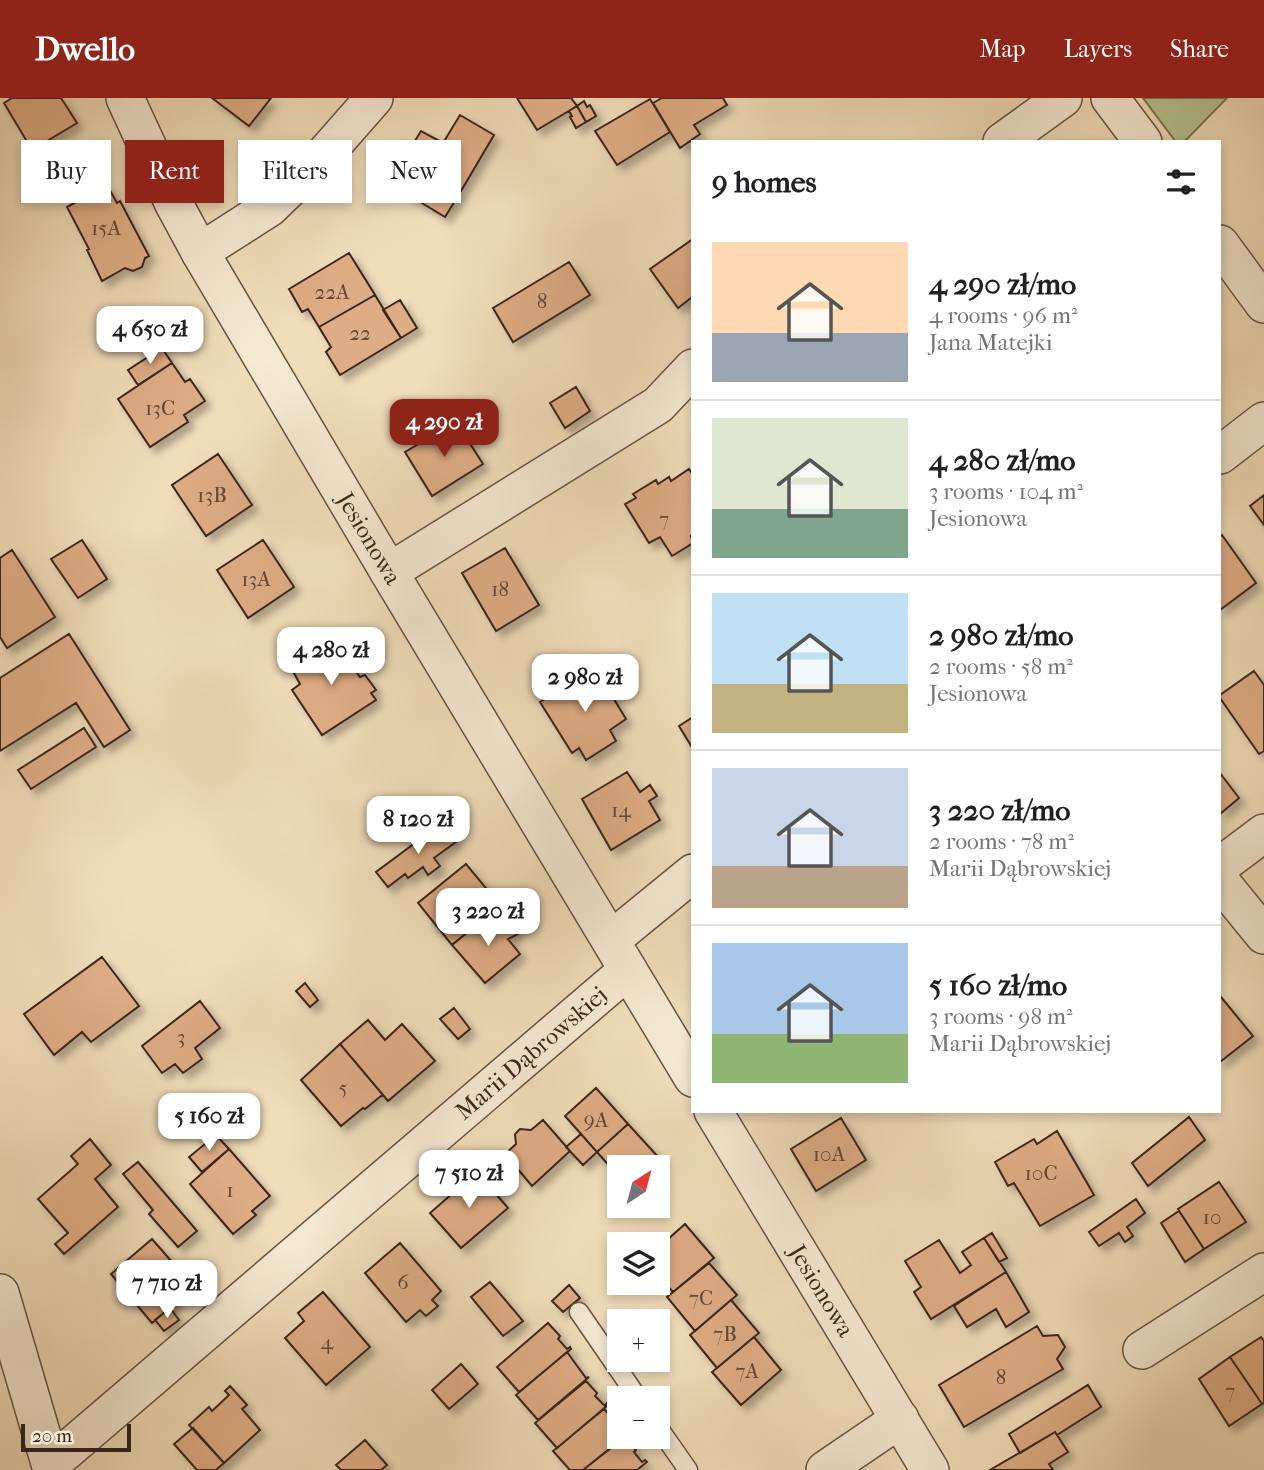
<!DOCTYPE html>
<html lang="en">
<head>
<meta charset="utf-8">
<style>
	:root { --surface:#fff; --page:#f6f6f6; --text:#202124; --muted:#757577; --line:#e0e0e0; --accent:#8f2418 }
	body { margin:0; font-family:"IM FELL French Canon",serif; background:var(--page); color:var(--text); height:100vh; display:flex; flex-direction:column; font-size:26px; white-space:nowrap }
	* { box-sizing:border-box; margin:0 }
	p { font-size:23px; color:var(--muted) }
	.icon { flex:none; width:38px; height:38px; fill:none; stroke:currentColor; stroke-width:2; stroke-linecap:round; stroke-linejoin:round }
	.map { position:relative; flex:1; overflow:hidden }
	.details { position:absolute; left:691px; top:42px; width:530px; height:973px; display:flex; flex-direction:column; background:var(--surface); border-radius:0px; box-shadow:0 4px 10px #0003 }
	.details>* { flex:none }
	.top-card { position:absolute; left:21px; top:42px; width:565px; height:63px; display:flex; gap:14px }
	.needle { width:46px; rotate:36deg }
	.controls { position:absolute; left:607px; top:1057px; display:grid; gap:14px }
	.controls a { display:grid; place-items:center; width:63px; height:63px; border-radius:0px; background:var(--surface); box-shadow:0 4px 10px #0003; font-size:35px }
	.scale { position:absolute; left:21px; bottom:18px; width:110px; box-sizing:border-box; padding-left:7px; border:4px solid #3b251b; border-top:0; font-size:19px; line-height:24px; white-space:nowrap; color:#3b251b; -webkit-text-stroke:5px #f6e9d2; paint-order:stroke }
	.price { position:absolute; translate:-50% -60px; padding:0 16px; border-radius:14px; background:#fff; color:#222; font-size:23px; line-height:46px; filter:drop-shadow(0 2px 4px #0008) }
	.price::after { content:''; position:absolute; left:50%; top:42px; width:21px; height:16px; margin-left:-10px; background:inherit; clip-path:polygon(0 0,100% 0,50% 100%) }
	.price.selected { background:var(--accent); color:#fff }
	ul { padding:0; list-style:none }
	li { display:flex; align-items:center; gap:21px; height:175px; padding:0 21px }
	li+li { border-top:2px solid var(--line) }
	li span { display:grid; place-items:center; flex:none; width:196px; height:140px; border-radius:0px; color:#555 }
	li>.icon { margin-inline-start:auto }
	span .icon { width:84px; height:84px; fill:#fffc; stroke-width:1 }
	li b { font-size:30px }
	h2 { display:flex; justify-content:space-between; align-items:center; height:84px; padding:0 21px; font-size:30px }
	.tag { padding:0 24px; border-radius:0px; background:var(--surface); box-shadow:0 4px 10px #0003; font-size:24px; line-height:63px }
	.tag.selected { background:var(--accent); color:#fff }
	header { display:flex; align-items:center; gap:42px; box-sizing:border-box; height:98px; padding:0 35px; background:var(--accent); color:#fff }
	header strong { font-size:33px }
	nav { display:flex; gap:38px; margin-inline-start:auto; font-size:24px }
	.map>svg:first-child { display:block }
	.green { fill:#b8c291; stroke:#7a7456; stroke-width:2 }
	.building { fill:#deac85; stroke:#3b251b; stroke-width:2; filter:url(#shadow) }
	.lines { fill:none; stroke-linecap:round; stroke-linejoin:round }
	.service-casing { stroke:#685343; stroke-width:21 }
	.minor-casing { stroke:#685343; stroke-width:40 }
	.service { stroke:#f6e9d2; stroke-width:18 }
	.minor { stroke:#f6e9d2; stroke-width:37 }
	.labels { text-anchor:middle; stroke-width:7; stroke-linejoin:round; paint-order:stroke }
	.number-label { font-size:21px; fill:#644736 }
	.street-label { font-size:24px; fill:#3b251b; stroke:#f6e9d2 }
</style>
</head>
<body>
<header>
<strong>Dwello</strong>
<nav><a>Map</a><a>Layers</a><a>Share</a></nav>
</header>
<div class="map">
<svg width="1264" height="1372" viewBox="0 0 1264 1372">
	<defs>
		<filter id="shadow"><feDropShadow dx="6" dy="6" stdDeviation="3.5" flood-color="#0004"/></filter>
	</defs>
	<rect width="100%" height="100%" fill="#f1ddba"/>
	<filter id="stains"><feTurbulence type="fractalNoise" baseFrequency=".00286" numOctaves="4"/><feColorMatrix values="0 0 0 0 .2 0 0 0 0 .09 0 0 0 0 .02 0 0 0 .5 -.17"/></filter>
	<radialGradient id="worn" r=".72"><stop offset=".6" stop-color="#630" stop-opacity="0"/><stop offset="1" stop-color="#630" stop-opacity=".3"/></radialGradient>
	<path class="green" d="M1143,0H1227L1184,44H1176Z"/>
	<path class="building" d="M12,0H61L77,25L32,52L4,5Z
		M212,0H271L249,28Z
		M517,0H571L577,8L537,32Z
		M662,0H723L727,7L694,27L700,36L680,50L653,5Z
		M650,1L670,34L617,67L595,33Z
		M584,3L587,9L590,7L596,18L586,24L577,8Z
		M577,8L586,24L576,30L570,19L572,18L569,13Z
		M460,17L494,37L458,98L402,64L421,33L443,45Z
		M57,47L67,66L39,84L29,64Z
		M414,71L458,98L445,119L402,93Z
		M107,87L117,105L120,103L149,158L145,160L142,169L133,173L125,170L102,183L87,152L89,151L67,109Z
		M693,141V203L691,200L678,210L650,171Z
		M349,155L375,197L319,229L308,211L302,214L289,191Z
		M569,164L590,197L513,244L493,210Z
		M375,197L401,240L340,277L326,254L331,249L319,229Z
		M400,202L417,230L401,240L383,212Z
		M162,250L172,265L138,287L128,272Z
		M172,265L185,284L190,281L205,303L184,317L188,324L150,349L118,301Z
		M576,289L590,313L565,330L550,305Z
		M456,324L483,366L432,398L405,354Z
		M218,356L252,407L206,438L172,387Z
		M689,371L693,377V437L691,438L693,445L672,458L660,439L649,445L625,406L636,400L633,396L656,382L658,386L669,379L671,383Z
		M1264,397V427L1250,408Z
		M1222,437L1256,485L1220,512V438Z
		M82,442L107,481L78,500L51,461Z
		M263,442L294,489L248,520L217,472Z
		M505,450L539,507L496,533L462,475Z
		M12,452L55,519L7,550L0,539V460Z
		M69,536L130,632L104,649L76,605L0,653V580Z
		M332,541L360,579L365,577L376,592L371,595L376,602L322,637L292,592L300,586L290,568Z
		M595,570L626,621L610,632L616,643L586,662L579,650L572,655L540,604Z
		M1254,573L1264,587V653L1259,656L1220,600V597Z
		M693,619V651L679,628Z
		M84,630L96,649L31,691L18,672Z
		M627,674L640,694L650,687L657,698L649,703L660,722L611,752L582,701Z
		M1220,675L1239,700L1220,716Z
		M442,725L456,744L434,760L440,768L428,777L423,769L408,780L405,776L388,789L376,774Z
		M466,766L500,807L452,847L418,805Z
		M489,817L499,830L507,823L518,836L508,841L520,856L485,885L452,847Z
		M102,859L139,908L91,944L82,934L54,957L24,916Z
		M305,885L318,902L310,909L296,893Z
		M1221,899L1253,938L1220,964V900Z
		M200,903L220,930L195,950L202,961L183,975L175,966L162,975L142,948Z
		M454,910L470,931L458,941L440,921Z
		M368,922L385,942L402,926L435,963L388,1003L340,946Z
		M340,946L384,998H381L365,1011L363,1010L341,1028L301,982Z
		M596,990L628,1026L597,1054L565,1018Z
		M1189,1019L1205,1042L1148,1088L1132,1065Z
		M841,1020L866,1062L816,1093L791,1051Z
		M543,1022L570,1053L532,1088L505,1056L516,1046L515,1036L520,1031L531,1032Z
		M628,1026L660,1061L651,1069H620V1080L597,1054Z
		M1057,1033L1094,1097L1040,1128L1014,1085L1008,1088L995,1064L1034,1041L1037,1046Z
		M581,1036L597,1054L583,1067L566,1049Z
		M216,1037L229,1051L202,1074L189,1059Z
		M90,1041L111,1067L95,1081L118,1109L64,1156L55,1146L68,1135L38,1101L78,1066L71,1058Z
		M229,1051L270,1098L252,1113L256,1117L233,1136L190,1086Z
		M138,1064L197,1133L178,1149L149,1116L153,1112L123,1076Z
		M477,1074L508,1110L461,1150L430,1115Z
		M1219,1084L1246,1124L1204,1151L1178,1111Z
		M1136,1101L1145,1115L1127,1129L1133,1138L1125,1144L1119,1135L1099,1148L1089,1134Z
		M1179,1113L1204,1151L1185,1164L1161,1125Z
		M685,1126L714,1160L673,1194L658,1177V1150Z
		M992,1135L1007,1160L999,1164L984,1140Z
		M984,1140L1006,1174L931,1221L914,1194L921,1189L905,1163L939,1142L960,1175L971,1167L962,1154Z
		M152,1141L185,1179L172,1190L180,1201L152,1225L111,1176Z
		M400,1145L441,1193L432,1202L438,1208L426,1218L420,1212L406,1224L365,1175Z
		M709,1165L737,1197L695,1233L667,1199Z
		M1006,1174L1029,1214L1006,1229L996,1211L967,1229L954,1208Z
		M490,1184L523,1223L503,1238L471,1199Z
		M569,1187L580,1200L563,1214L552,1203Z
		M323,1194L370,1249L326,1287L285,1240L304,1223L298,1215Z
		M731,1202L759,1235L717,1270L690,1237Z
		M170,1210L179,1222L164,1233L155,1222Z
		M548,1225L560,1238L558,1241L567,1251L570,1249L571,1251L519,1294L497,1269Z
		M1037,1228L1043,1238L1058,1237L1065,1249L1057,1261L1063,1271L964,1329L939,1287Z
		M754,1239L781,1272L741,1307L712,1274Z
		M1261,1239L1264,1243V1305L1262,1306L1230,1259Z
		M567,1254L586,1280L589,1279L538,1322L516,1297Z
		M1230,1259L1262,1306L1229,1328L1199,1281Z
		M461,1266L478,1286L449,1311L432,1292Z
		M586,1283L597,1295L595,1298L605,1308L607,1305L608,1307L557,1350L535,1325Z
		M1088,1287L1101,1309L1057,1337L1055,1334L1020,1355L1009,1336Z
		M230,1288L247,1307L242,1311L260,1332L224,1365L189,1327L209,1309L212,1313L229,1297L225,1293Z
		M604,1311L616,1324L614,1326L620,1332V1339H625L583,1372H570L553,1353Z
		M193,1330L224,1365L216,1372H197L174,1346Z
		M1055,1334L1068,1354L1049,1366L1053,1372H990Z
		M624,1339L636,1352L634,1354L642,1364L645,1362L647,1364L637,1372H583Z
		M365,1342L387,1367L381,1372H341L336,1367Z"/>
	<g class="lines">
		<g class="service-casing">
			<path id="service" d="M579,1214L638,1300
				M658,1329L688,1372"/>
		</g>
		<g class="minor-casing">
			<g id="minor">
				<path id="s1" d="M125,0L174,106L200,154L389,474L693,980"/>
				<path d="M1110,0L1143,44"/>
				<path d="M1002,44L1063,0"/>
				<path d="M1220,146L1264,206"/>
				<path d="M200,154L269,110L324,57L374,0"/>
				<path d="M1220,357L1264,323"/>
				<path d="M389,474L658,307L693,270"/>
				<path d="M1220,768L1264,735"/>
				<path d="M1220,783L1264,837"/>
				<path d="M611,842L693,775"/>
				<path id="s2" d="M713,1013L930,1372"/>
				<path d="M0,1195L52,1372"/>
				<path d="M1142,1252L1264,1174"/>
				<path id="s3" d="M51,1366L628,872"/>
				<path d="M825,1372L900,1321"/>
			</g>
		</g>
		<use href="#service" class="service"/>
		<use href="#minor" class="minor"/>
	</g>
	<g class="labels">
		<g class="number-label">
			<text x="106" y="137">15A</text>
			<text x="332" y="201">22A</text>
			<text x="542" y="210">8</text>
			<text x="360" y="242">22</text>
			<text x="160" y="317">13C</text>
			<text x="212" y="404">13B</text>
			<text x="664" y="428">7</text>
			<text x="256" y="488">13A</text>
			<text x="500" y="498">18</text>
			<text x="621" y="719">14</text>
			<text x="181" y="946">3</text>
			<text x="343" y="997">5</text>
			<text x="596" y="1029">9A</text>
			<text x="829" y="1063">10A</text>
			<text x="1041" y="1082">10C</text>
			<text x="230" y="1099">1</text>
			<text x="1212" y="1126">10</text>
			<text x="403" y="1191">6</text>
			<text x="701" y="1207">7C</text>
			<text x="725" y="1243">7B</text>
			<text x="327" y="1251">4</text>
			<text x="747" y="1280">7A</text>
			<text x="1001" y="1286">8</text>
			<text x="1230" y="1300">7</text>
		</g>
		<g class="street-label">
			<text dy="8" stroke="none"><textPath href="#s1" startOffset="504">Jesionowa</textPath></text>
			<text dy="8" stroke="none"><textPath href="#s3" startOffset="632">Marii Dąbrowskiej</textPath></text>
			<text dy="8" stroke="none"><textPath href="#s2" startOffset="210">Jesionowa</textPath></text>
		</g>
	</g>
	<rect width="100%" height="100%" filter="url(#stains)"/>
	<rect width="100%" height="100%" fill="url(#worn)"/>
</svg>
<div class="controls">
<a><svg class="needle" viewBox="-14 -14 28 28"><path d="M0-13l5 13h-10z" fill="#e53935"/><path d="M0 13l5-13h-10z" fill="#757577"/></svg></a>
<a><svg class="icon" aria-label="layers" viewBox="0 0 24 24"><path d="M12 4l9 5-9 5-9-5zM3 14l9 5 9-5"/></svg></a>
<a>+</a>
<a>−</a>
</div>
<div class="scale">20 m</div>
<b class="price" style="left:150px;top:268px">4 650 zł</b>
<b class="price selected" style="left:444px;top:361px">4 290 zł</b>
<b class="price" style="left:331px;top:589px">4 280 zł</b>
<b class="price" style="left:585px;top:616px">2 980 zł</b>
<b class="price" style="left:418px;top:758px">8 120 zł</b>
<b class="price" style="left:488px;top:850px">3 220 zł</b>
<b class="price" style="left:209px;top:1055px">5 160 zł</b>
<b class="price" style="left:469px;top:1112px">7 510 zł</b>
<b class="price" style="left:167px;top:1222px">7 710 zł</b>
<div class="top-card">
<a class="tag">Buy</a>
<a class="tag selected">Rent</a>
<a class="tag">Filters</a>
<a class="tag">New</a>
</div>
<section class="details">
<h2>9 homes<svg class="icon" aria-label="filters" viewBox="0 0 24 24"><path d="M4 7h16M4 17h16"/><circle cx="9" cy="7" r="2"/><circle cx="15" cy="17" r="2"/></svg></h2>
<ul>
<li><span style="background:linear-gradient(#ffd9b3 65%,#9aa5b1 0)"><svg class="icon" aria-label="home" viewBox="0 0 24 24"><path d="M3 11l9-7 9 7M6 9v11h12V9"/></svg></span><div><b>4 290 zł/mo</b><p>4 rooms · 96 m²</p><p>Jana Matejki</p></div></li>
<li><span style="background:linear-gradient(#dfe7d0 65%,#7fa58c 0)"><svg class="icon" aria-label="home" viewBox="0 0 24 24"><path d="M3 11l9-7 9 7M6 9v11h12V9"/></svg></span><div><b>4 280 zł/mo</b><p>3 rooms · 104 m²</p><p>Jesionowa</p></div></li>
<li><span style="background:linear-gradient(#bfe0f5 65%,#c2b280 0)"><svg class="icon" aria-label="home" viewBox="0 0 24 24"><path d="M3 11l9-7 9 7M6 9v11h12V9"/></svg></span><div><b>2 980 zł/mo</b><p>2 rooms · 58 m²</p><p>Jesionowa</p></div></li>
<li><span style="background:linear-gradient(#c9d6e8 70%,#b9a48a 0)"><svg class="icon" aria-label="home" viewBox="0 0 24 24"><path d="M3 11l9-7 9 7M6 9v11h12V9"/></svg></span><div><b>3 220 zł/mo</b><p>2 rooms · 78 m²</p><p>Marii Dąbrowskiej</p></div></li>
<li><span style="background:linear-gradient(#a9c7e8 65%,#8fb573 0)"><svg class="icon" aria-label="home" viewBox="0 0 24 24"><path d="M3 11l9-7 9 7M6 9v11h12V9"/></svg></span><div><b>5 160 zł/mo</b><p>3 rooms · 98 m²</p><p>Marii Dąbrowskiej</p></div></li>
</ul>
</section>
</div>
</body>
</html>
